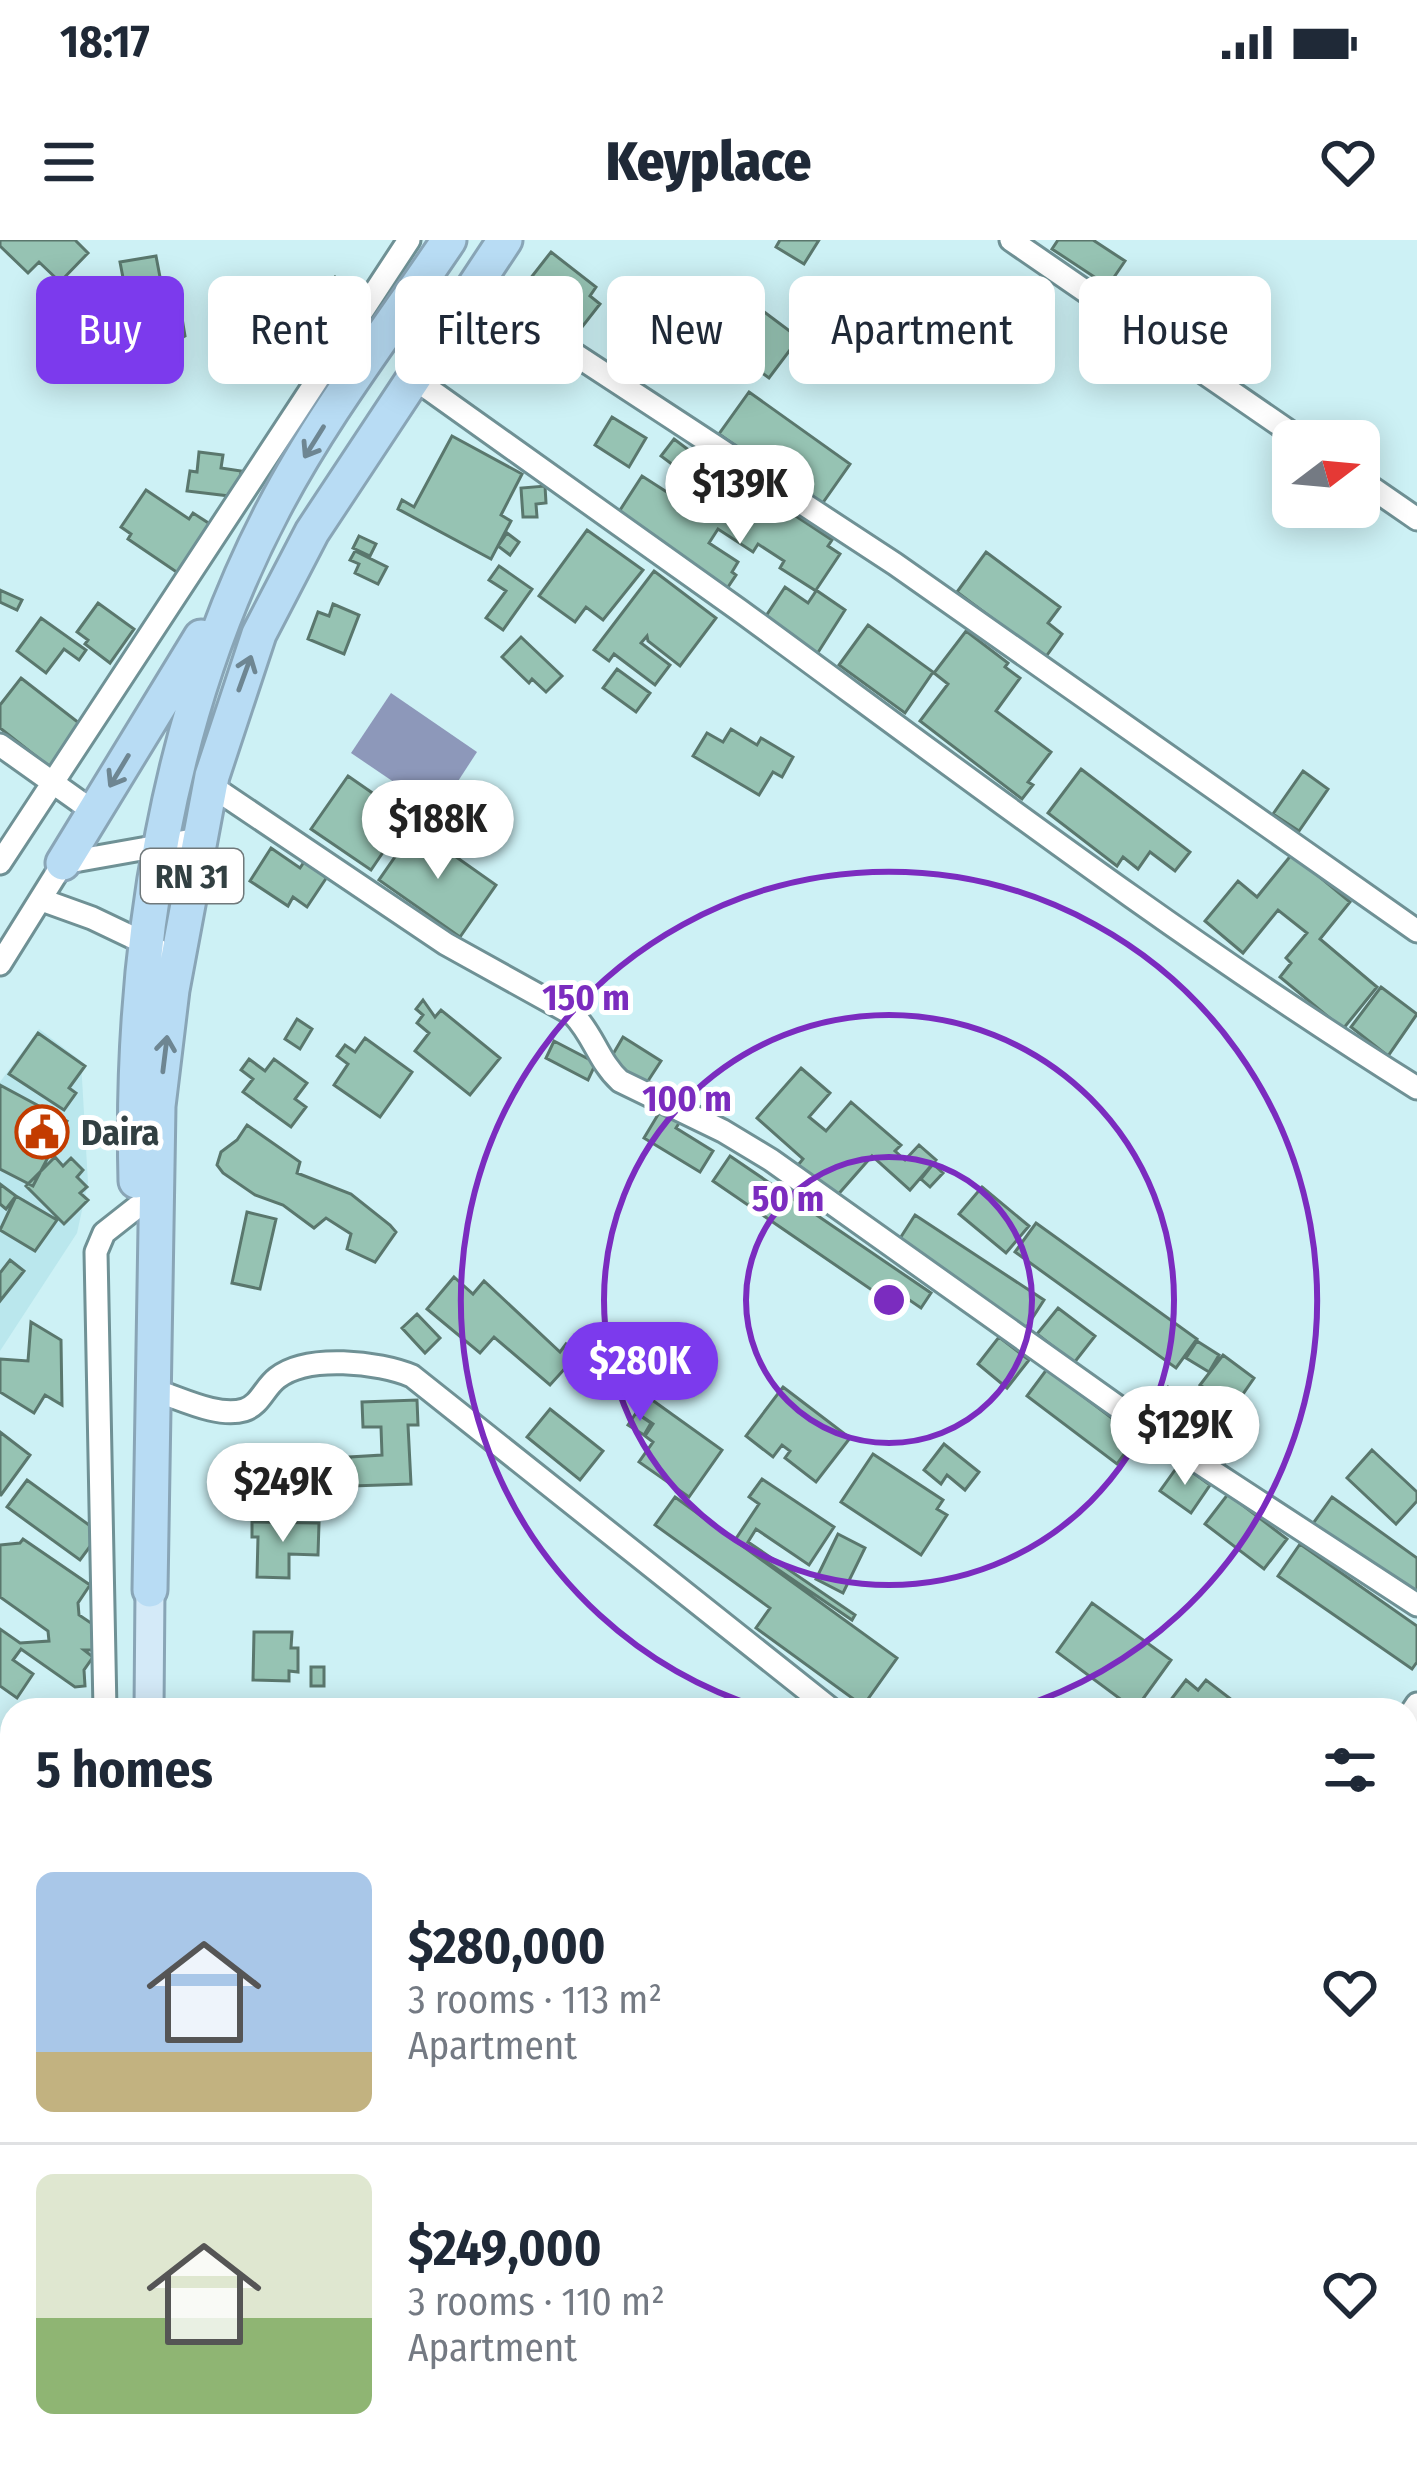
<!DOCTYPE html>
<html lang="en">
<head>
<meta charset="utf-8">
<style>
	:root { --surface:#fff; --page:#f2f2f3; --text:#1f2937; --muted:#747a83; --line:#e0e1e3; --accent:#7c3aed }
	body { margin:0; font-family:"Fira Sans Condensed",sans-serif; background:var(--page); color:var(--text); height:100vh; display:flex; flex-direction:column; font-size:45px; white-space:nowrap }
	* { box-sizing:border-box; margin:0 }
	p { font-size:39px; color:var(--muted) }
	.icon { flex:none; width:66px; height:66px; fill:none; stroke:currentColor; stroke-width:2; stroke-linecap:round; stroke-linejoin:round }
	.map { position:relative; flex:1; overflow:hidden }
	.sheet { position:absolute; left:0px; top:1458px; width:1419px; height:768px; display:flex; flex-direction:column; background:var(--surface); border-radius:36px 36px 0 0; box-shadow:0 6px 30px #0003 }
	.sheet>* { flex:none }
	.banner { position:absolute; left:36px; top:36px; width:1347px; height:108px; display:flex; gap:24px }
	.needle { width:78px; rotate:74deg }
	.controls { position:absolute; left:1272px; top:180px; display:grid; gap:24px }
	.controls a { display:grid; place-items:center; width:108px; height:108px; border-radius:18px; background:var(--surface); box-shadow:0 6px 30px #0003; font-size:60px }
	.price { position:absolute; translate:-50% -102px; padding:0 27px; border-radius:42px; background:#fff; color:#222; font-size:39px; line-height:78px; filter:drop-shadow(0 3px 6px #0008) }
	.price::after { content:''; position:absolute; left:50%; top:72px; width:36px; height:27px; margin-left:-18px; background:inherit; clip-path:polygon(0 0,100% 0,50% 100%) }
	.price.on { background:var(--accent); color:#fff }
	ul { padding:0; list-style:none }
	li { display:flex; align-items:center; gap:36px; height:300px; padding:0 36px }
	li+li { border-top:3px solid var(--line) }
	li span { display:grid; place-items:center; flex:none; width:336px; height:240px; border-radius:18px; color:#555 }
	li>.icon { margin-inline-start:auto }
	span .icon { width:144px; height:144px; fill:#fffc; stroke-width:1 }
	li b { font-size:51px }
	h2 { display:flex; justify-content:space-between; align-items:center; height:144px; padding:0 36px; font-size:51px }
	.tag { padding:0 42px; border-radius:18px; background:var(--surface); box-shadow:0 6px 30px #0003; font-size:42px; line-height:108px }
	.tag.on { background:var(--accent); color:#fff }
	.status { display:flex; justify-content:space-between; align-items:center; height:84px; padding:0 60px; background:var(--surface); direction:ltr }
	.status svg { height:33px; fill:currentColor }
	header { display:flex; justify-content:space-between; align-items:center; height:156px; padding:0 36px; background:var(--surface); font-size:54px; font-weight:800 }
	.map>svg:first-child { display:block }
	.built { fill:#bae7ed }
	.water { fill:#8d98ba }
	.building { fill:#96c3b3; stroke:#5a776d; stroke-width:3 }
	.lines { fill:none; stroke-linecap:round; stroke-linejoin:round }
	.minor-casing { stroke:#6f9195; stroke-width:27 }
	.major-casing { stroke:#89a5b6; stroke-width:33 }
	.highway-casing { stroke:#89a5b6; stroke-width:39 }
	.minor { stroke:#fff; stroke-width:21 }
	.major { stroke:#d4eaf8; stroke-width:27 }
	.highway { stroke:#b8dcf4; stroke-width:33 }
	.oneway { stroke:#6e8692 }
	.ring { fill:none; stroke:#7b2cbf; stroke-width:6 }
	.labels { text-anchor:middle; stroke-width:10; stroke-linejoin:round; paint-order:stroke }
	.shield { fill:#fff; stroke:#70797b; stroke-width:3 }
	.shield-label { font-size:33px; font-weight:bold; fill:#324042 }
	.poi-label { font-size:36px; font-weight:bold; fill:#324042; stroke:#fff; text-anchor:start }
	.centre { fill:#7b2cbf; stroke:#fff; stroke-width:6 }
	.ring-label { font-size:36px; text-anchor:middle; font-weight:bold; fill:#7b2cbf; stroke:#fff; stroke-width:10; stroke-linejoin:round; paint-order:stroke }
</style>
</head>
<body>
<div class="status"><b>18:17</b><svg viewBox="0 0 49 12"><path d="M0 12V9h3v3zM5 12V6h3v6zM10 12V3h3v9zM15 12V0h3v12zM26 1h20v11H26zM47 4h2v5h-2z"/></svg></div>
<header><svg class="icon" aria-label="menu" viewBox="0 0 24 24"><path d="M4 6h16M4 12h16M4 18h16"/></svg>Keyplace<svg class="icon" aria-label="heart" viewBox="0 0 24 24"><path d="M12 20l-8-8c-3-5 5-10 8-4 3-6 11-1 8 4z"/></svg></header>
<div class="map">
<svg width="1417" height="2226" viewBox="0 0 1417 2226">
	<rect width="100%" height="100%" fill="#cdf1f5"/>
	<path class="built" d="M39,789L81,821L88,943L77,993L0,1111V842Z"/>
	<path class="water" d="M391,453L477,512L438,572L351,513Z"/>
	<path class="building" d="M0,0H75L88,13L60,42L39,22L28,33L0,6Z
		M780,0H819L804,24L776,7Z
		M1058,0H1093L1125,21L1108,46L1052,9Z
		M551,12L596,47L590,56L600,64L575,96L519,53Z
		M156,16L160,37L182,78L185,96L148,117L161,115L138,128L117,90L102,93L93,60L124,43L120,22Z
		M335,37L363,60L316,125L290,104L306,84L281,63L289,53L309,69Z
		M832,45L849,58L840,70L824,57Z
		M719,54L755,80L763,71L799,98L769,138L696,84Z
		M865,67L891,86L881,100L855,80Z
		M842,93L866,113L850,133L826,113Z
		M749,152L850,224L822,264L790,241L793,237L776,225L771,231L719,194Z
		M612,177L646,198L629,227L595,205Z
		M452,196L522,234L501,275L511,281L491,319L398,269L402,260L414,267Z
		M674,199L690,211L677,228L661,216Z
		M199,212L223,215L221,228L241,231L238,257L187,251L190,231L197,232Z
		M729,232L832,300L828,306L840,314L816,350L845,370L817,414L764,379L785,347L808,363L816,351L780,328L784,321L758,304L753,312L718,289L709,303L738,322L732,332L736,335L724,353L613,281L642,236L701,274Z
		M545,246L546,263L536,264L537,277H523L521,248Z
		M146,250L189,279L193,273L213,286L178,333L128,299L131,294L121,287Z
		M587,290L643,330L603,380L586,367L575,382L539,356Z
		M507,293L519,302L510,315L498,306Z
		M359,296L376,304L370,316L353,308Z
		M355,311L387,327L378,344L355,333L359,324L350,320Z
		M986,312L1060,367L1048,383L1062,394L1045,418L957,352Z
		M499,326L532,349L503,390L486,378L506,351L489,340Z
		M654,331L716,378L680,426L648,401L647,396L641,403L670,425L655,445L614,414L609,421L594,410Z
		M0,350L22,360L17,370L0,362Z
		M98,363L134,389L110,423L85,404L88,400L77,392Z
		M333,364L359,375L344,414L308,399L318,372L329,376Z
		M41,378L86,410L79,420L64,409L46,433L17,411Z
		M868,385L933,432L905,473L839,425Z
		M966,391L1008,423L1005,427L1020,438L996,471L1051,512L1028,542L1033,545L1022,559L920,481L948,444L934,433Z
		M521,397L562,436L546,452L532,439L529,443L502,417Z
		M617,429L650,453L636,472L603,448Z
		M21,438L88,490L56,532L0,488V465Z
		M731,489L757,505L761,498L793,517L782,537L773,532L759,555L693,516L707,493L723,502Z
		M1081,529L1190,612L1175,631L1150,612L1138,629L1123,617L1117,626L1048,573Z
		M1303,531L1328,549L1299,591L1273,574Z
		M348,536L407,577L371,630L311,589Z
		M415,588L496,645L460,697L379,640Z
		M271,608L300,628L308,616L331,631L307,667L293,657L288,666L250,641Z
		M1292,614L1350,662L1320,699L1377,747L1343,789L1280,737L1291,723L1286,718L1307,693L1278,670L1243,713L1205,681L1238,641L1257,657Z
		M1381,747L1417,774L1388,816L1351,787Z
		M423,760L435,777L441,770L500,818L470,855L415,811L429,793L417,783L423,775L416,769Z
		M297,779L312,789L300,809L285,799Z
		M38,793L85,826L69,848L76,853L64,870L9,834Z
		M623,797L661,821L646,844L609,821Z
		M365,798L412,832L380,877L334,845L348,824L337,816L345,805L355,812Z
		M554,801L596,823L588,840L546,818Z
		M249,819L265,831L274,819L307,843L295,859L306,867L291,887L243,852L253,839L241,830Z
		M801,828L830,853L809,877L826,891L851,862L901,905L895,911L905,920L919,905L936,920L910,950L872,916L835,958L794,930L803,919L757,878Z
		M0,845L67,881L33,946L0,929Z
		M662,868L681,880L676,888L713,911L700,932L644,898Z
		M247,885L300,922L297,933L351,954L390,985L396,992L375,1022L347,1009L351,994L326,978L314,988L283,965L255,955L223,933L217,925L221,912L237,900Z
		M730,916L931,1053L921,1068L908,1059L901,1070L713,941Z
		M55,917L63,926L71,918L83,930L77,937L87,947L80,953L88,960L64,984L26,946Z
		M933,924L943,933L930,947L921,939Z
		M0,944L16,956L6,969L0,964Z
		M982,947L1029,986L1006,1013L959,974Z
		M16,956L57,980L35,1011L0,990Z
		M247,972L276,979L260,1049L232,1043Z
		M915,975L1044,1060L1026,1088L897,1003Z
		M1036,983L1197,1099L1176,1128L1015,1012Z
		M10,1020L24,1031L0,1061V1033Z
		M454,1037L473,1054L484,1041L560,1112L566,1104L578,1114L550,1145L494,1097L480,1113L427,1069Z
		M1058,1068L1095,1096L1074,1123L1037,1094Z
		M417,1074L440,1098L425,1113L402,1088Z
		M31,1082L61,1100L62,1165L45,1155L34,1173L0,1152V1119L28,1121Z
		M999,1097L1029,1120L1007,1148L978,1124Z
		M1197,1101L1219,1115L1209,1132L1186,1118Z
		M1223,1115L1254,1138L1236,1164L1216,1149L1203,1167L1241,1200L1221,1228L1148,1174L1168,1147L1197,1169L1210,1152L1200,1145Z
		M1047,1129L1137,1197L1117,1224L1027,1156Z
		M783,1147L850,1198L816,1242L785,1218L790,1211L782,1205L773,1217L746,1196Z
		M648,1157L722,1210L689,1257L639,1222L653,1202L645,1196L653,1184L637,1173Z
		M417,1160L418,1185H408L411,1244L352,1246L350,1217L382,1215L381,1187H363L362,1162Z
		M550,1169L603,1211L580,1240L527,1197Z
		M636,1173L651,1183L644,1195L628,1185Z
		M0,1192L30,1215L1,1255H0Z
		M944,1204L979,1232L965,1250L947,1235L941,1244L924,1230Z
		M1372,1210L1417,1252V1261L1396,1284L1347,1238Z
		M873,1214L943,1260L937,1269L947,1275L921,1315L841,1262Z
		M1180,1223L1210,1245L1191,1273L1160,1251Z
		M762,1239L834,1287L809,1325L756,1289L748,1302L855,1375L852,1380L735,1300L759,1264L749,1257Z
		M27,1240L100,1293L80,1320L7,1267Z
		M1228,1254L1287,1299L1264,1329L1205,1284Z
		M675,1257L897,1418L863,1466L756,1388L770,1368L655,1285Z
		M1332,1257L1417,1318V1361L1312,1285Z
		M252,1282L319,1283L318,1315L289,1314V1338L257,1337L258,1297H252Z
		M838,1294L865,1308L843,1353L816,1339Z
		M23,1299L90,1345L78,1363L79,1375L94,1385L96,1410H84L93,1417L84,1430L85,1446L75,1447L21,1409L13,1420L33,1434L17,1458L0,1446V1389L20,1403L49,1401L48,1391L0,1357V1305L20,1303Z
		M1300,1304L1417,1386V1422L1412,1429L1278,1336Z
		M1092,1363L1171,1420L1135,1470L1057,1412Z
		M254,1392H292L291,1408H298V1432L289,1431V1441L253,1440Z
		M311,1427H324V1446H311Z
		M1186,1440L1198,1450L1206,1440L1245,1470H1163Z
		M1415,1783L1417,1784V1828L1407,1821V1794Z
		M12,1915V1961L4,1972L0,1969V1930Z
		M12,1995V2038L0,2041V1998Z
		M0,2157L12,2166V2176L6,2184L0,2180Z
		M1030,2214H1092L1107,2226H1042Z"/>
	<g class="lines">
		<g class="minor-casing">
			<path id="minor" d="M1011,0L1303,201
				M472,47L895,324L1417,691
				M412,137C521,215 631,292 739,370C963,534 1182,701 1417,848
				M1359,239L1417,279
				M0,505L94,572
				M210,545L446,704L574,775C594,796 599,822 620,841L723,891L771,920L1166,1201L1417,1365
				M0,623L409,0
				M42,660L92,678L157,709
				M0,724L63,623L198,599
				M154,1150C180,1158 218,1178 244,1170C260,1165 264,1148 277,1138C307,1114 379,1122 412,1136L832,1470
				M105,1470L96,1012L104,993L137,967
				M1407,1479L1417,1464
				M0,1674L12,1681
				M880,2226L889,2214"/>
		</g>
		<g class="major-casing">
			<path id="major" d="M149,1470L150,1350
				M143,2226V2214"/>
		</g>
		<g class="highway-casing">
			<path id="highway" d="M63,623L201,397
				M136,941C130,713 167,471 274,268C323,174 390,88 449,0
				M150,1350L158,866L172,750L212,536L259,394L312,292L505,0"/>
		</g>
		<use href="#minor" class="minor"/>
		<use href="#major" class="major"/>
		<use href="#highway" class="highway"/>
	</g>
	<defs><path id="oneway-shaft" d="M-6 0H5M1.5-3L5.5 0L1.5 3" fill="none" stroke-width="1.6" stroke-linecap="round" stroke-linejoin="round" transform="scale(3)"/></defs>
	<g class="oneway">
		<use href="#oneway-shaft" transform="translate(314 202) rotate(122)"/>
		<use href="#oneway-shaft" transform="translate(245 433) rotate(-70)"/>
		<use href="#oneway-shaft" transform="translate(119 531) rotate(121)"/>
		<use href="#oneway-shaft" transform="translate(165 814) rotate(-83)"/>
	</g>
	<g class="ring">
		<circle cx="889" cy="1060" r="143"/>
		<circle cx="889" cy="1060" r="285"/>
		<path d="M764 1469A428 428 0 1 1 1014 1469"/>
	</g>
	<defs>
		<g id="civic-ring" transform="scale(2.7)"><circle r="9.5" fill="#fff" stroke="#c33c00" stroke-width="1.5"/><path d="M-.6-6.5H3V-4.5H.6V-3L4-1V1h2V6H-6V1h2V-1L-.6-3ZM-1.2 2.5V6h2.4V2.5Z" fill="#c33c00"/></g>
	</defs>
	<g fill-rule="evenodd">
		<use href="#civic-ring" x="42" y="892"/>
	</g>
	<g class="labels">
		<rect class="shield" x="141" y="609" width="102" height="54" rx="9"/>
		<g class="shield-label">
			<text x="192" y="648">RN 31</text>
		</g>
		<g class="poi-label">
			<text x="81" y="905">Daira</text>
		</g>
	</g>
	<circle cx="889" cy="1060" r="18" class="centre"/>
	<g class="ring-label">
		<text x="586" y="770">150 m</text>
		<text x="687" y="871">100 m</text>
		<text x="788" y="971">50 m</text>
	</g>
</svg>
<div class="controls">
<a><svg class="needle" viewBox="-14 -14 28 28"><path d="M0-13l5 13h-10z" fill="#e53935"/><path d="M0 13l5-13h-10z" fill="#747a83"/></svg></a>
</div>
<b class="price" style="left:740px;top:307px">$139K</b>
<b class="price" style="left:438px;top:642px">$188K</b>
<b class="price on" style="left:640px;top:1184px">$280K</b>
<b class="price" style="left:1185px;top:1248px">$129K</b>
<b class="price" style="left:283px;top:1305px">$249K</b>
<div class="banner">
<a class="tag on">Buy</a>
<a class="tag">Rent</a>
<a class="tag">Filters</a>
<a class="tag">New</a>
<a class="tag">Apartment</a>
<a class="tag">House</a>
</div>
<section class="sheet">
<h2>5 homes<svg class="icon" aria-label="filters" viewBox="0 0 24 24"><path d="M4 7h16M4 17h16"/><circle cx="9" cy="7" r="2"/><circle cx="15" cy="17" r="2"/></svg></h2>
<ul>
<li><span style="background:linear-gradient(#a9c7e8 75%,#c2b280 0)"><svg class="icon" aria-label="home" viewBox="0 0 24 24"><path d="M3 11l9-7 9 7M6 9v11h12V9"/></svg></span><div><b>$280,000</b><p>3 rooms · 113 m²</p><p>Apartment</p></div><svg class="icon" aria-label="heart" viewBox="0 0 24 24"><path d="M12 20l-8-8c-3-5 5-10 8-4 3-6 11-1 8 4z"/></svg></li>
<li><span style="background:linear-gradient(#dfe7d0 60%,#8fb573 0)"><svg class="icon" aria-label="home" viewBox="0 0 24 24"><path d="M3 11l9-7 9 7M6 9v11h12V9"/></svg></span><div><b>$249,000</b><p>3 rooms · 110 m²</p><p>Apartment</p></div><svg class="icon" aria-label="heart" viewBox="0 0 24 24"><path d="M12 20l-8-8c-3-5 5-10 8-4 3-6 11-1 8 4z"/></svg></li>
</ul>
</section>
</div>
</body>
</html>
